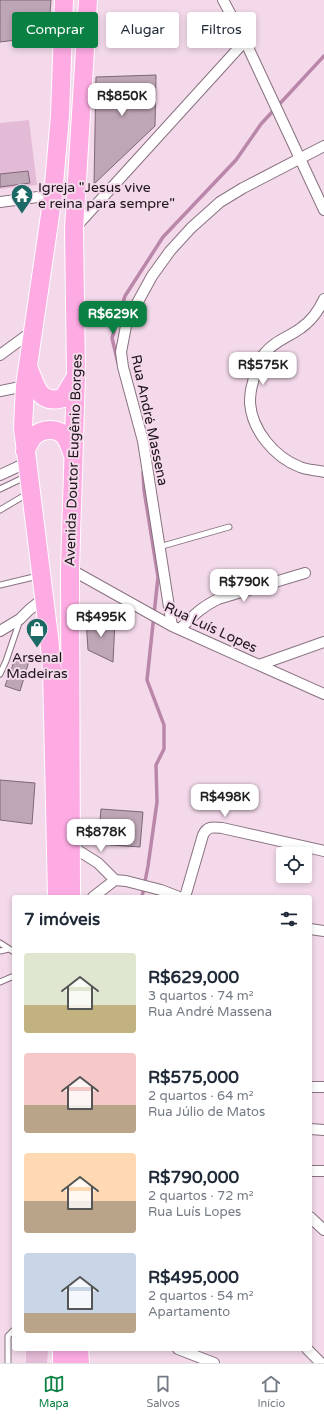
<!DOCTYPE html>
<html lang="pt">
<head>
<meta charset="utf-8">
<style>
	:root { --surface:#fff; --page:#f2f2f3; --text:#1f2937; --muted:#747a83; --line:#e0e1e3; --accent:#0b8043 }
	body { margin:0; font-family:"Varela Round",sans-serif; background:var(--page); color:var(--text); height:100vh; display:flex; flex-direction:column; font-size:15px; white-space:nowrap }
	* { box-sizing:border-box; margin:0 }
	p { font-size:13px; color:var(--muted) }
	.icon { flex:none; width:22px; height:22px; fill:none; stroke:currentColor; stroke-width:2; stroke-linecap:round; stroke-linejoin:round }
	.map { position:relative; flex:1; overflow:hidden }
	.side { position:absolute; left:12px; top:895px; width:300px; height:456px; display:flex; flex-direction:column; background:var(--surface); border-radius:4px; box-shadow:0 2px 6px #0003 }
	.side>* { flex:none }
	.top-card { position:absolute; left:12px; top:12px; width:300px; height:36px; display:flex; gap:8px }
	.controls { position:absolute; left:276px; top:847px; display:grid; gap:8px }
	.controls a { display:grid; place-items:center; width:36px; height:36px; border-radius:4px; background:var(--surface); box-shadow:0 2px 6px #0003; font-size:20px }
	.price { position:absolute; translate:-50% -34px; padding:0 9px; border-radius:8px; background:#fff; color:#222; font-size:13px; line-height:26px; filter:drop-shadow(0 1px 2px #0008) }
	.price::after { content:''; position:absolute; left:50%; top:24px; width:12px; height:9px; margin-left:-6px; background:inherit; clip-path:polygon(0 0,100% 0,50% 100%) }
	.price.active { background:var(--accent); color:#fff }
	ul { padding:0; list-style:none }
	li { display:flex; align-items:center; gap:12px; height:100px; padding:0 12px }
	li span { display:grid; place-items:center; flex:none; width:112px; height:80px; border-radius:4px; color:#555 }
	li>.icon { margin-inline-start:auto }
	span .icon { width:48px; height:48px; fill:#fffc; stroke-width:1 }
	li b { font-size:17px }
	h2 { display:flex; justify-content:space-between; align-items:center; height:48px; padding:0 12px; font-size:17px }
	.tag { padding:0 14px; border-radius:4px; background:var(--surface); box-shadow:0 2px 6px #0003; font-size:14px; line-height:36px }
	.tag.active { background:var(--accent); color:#fff }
	.tab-bar { display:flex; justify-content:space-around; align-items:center; height:56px; border-top:1px solid var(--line); background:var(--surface); font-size:11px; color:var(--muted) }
	.tab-bar a { display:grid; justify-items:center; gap:2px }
	.tab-bar .active { color:var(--accent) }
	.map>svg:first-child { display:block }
	.green { fill:#e4bbd6 }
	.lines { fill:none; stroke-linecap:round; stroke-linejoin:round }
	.stream { stroke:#ba86a9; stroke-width:3.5 }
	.building { fill:#bfa6b6; stroke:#7e6776 }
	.lane-casing { stroke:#897281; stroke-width:7 }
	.street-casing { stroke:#897281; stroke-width:12 }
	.highway-casing { stroke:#fff; stroke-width:20 }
	.lane { stroke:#fff; stroke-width:5 }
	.street { stroke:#fff; stroke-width:10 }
	.highway { stroke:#feabe4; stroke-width:18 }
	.labels { text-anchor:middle; stroke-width:4; stroke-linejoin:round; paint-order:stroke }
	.poi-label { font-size:14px; fill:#1e151b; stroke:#f3d9ea; text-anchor:start }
	.street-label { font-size:14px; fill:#1e151b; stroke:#f3d9ea }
</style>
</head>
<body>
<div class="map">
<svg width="324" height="1363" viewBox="0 0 324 1363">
	<rect width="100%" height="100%" fill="#f3d9ea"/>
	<path class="green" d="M29,120L37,185L0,189V123Z
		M26,1349H48L47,1363H26Z"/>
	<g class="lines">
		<path class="stream" d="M118,363L112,338L125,296L163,237L236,160L261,124L324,56
			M142,897L148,866L157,802L156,765L164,749V725L147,680L158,577L144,490L143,472"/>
	</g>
	<path class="building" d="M0,0H51L48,36L0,42Z
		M156,75L155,126L94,184L96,77Z
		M28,171L30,183L0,187V174Z
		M86,619L115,621L113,662L88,650Z
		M15,659L29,661L20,691L5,686Z
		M0,780L35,783L32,824L0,820Z
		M101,809L143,812L140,847L98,844Z"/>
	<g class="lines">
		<g class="lane-casing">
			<path id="lane" d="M0,489L25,477
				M0,510L27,494
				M159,547L229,527
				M0,585L38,576
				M0,674L6,661L20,620
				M0,943L14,952
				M0,951L9,949
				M0,982L14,976
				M8,1363V1336L14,1330"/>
		</g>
		<g class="street-casing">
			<path id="street" d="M223,0L245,41L324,210
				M0,202L53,195
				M74,229L245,41
				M324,299C319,310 311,321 301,328C289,337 274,341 264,354C257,361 255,372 253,382C251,388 250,396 250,403C252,430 274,457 300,467C307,470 316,470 324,472
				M0,355L34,330
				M0,391L25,386
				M0,475L26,463
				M70,569L172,626L259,665L324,642
				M172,626L143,441L123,367L121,352L126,326L135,307L152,276L170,251L191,228L220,202L243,188L324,146
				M180,629C194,615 200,608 218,599L305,573
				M0,631L20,619L29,610L44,598
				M259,665L324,694
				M71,846L98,863L115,880L126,881L161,890L179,897
				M93,897L115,880
				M185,897L203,835C207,826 213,827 222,828L324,851
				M310,929L324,931
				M310,1087H324
				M310,1129L324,1130
				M310,1171H324
				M310,1217L324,1230
				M178,1349L214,1363
				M307,1349L321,1363"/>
		</g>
		<g class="highway-casing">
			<path id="highway" d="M29,369C36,386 39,405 63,398L76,376
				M25,451C28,446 30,441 33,437C42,428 59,427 66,438C69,443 71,450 73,455
				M57,897L52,669L49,637L23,428L25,386L53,195L60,116L64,0
				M71,897L70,569L76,375L74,229L88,0
				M79,1349L80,1363
				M62,1363V1349"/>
		</g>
		<use href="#lane" class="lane"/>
		<use href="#street" class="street"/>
		<use href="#highway" class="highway"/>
	</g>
	<defs>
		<g id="temple-pin" transform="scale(1.15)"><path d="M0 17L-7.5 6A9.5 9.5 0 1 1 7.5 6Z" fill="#1c6864" stroke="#f3d9ea"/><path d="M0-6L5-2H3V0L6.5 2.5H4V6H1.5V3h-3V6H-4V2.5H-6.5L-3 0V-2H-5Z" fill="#fff"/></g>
		<g id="shop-pin" transform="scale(1.15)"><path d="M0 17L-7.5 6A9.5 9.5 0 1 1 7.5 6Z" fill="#1c6864" stroke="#f3d9ea"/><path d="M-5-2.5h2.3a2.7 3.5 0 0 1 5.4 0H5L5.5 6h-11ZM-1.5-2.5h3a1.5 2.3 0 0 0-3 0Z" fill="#fff"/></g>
	</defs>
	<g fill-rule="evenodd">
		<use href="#temple-pin" x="22" y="195"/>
		<use href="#shop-pin" x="37" y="629"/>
	</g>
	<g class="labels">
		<g class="poi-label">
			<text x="38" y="192">Igreja "Jesus vive<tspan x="38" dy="16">e reina para sempre"</tspan></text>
			<text x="37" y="662" text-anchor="middle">Arsenal<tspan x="37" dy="16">Madeiras</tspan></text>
		</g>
		<g class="street-label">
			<text transform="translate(150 420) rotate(78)" y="5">Rua André Massena</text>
			<text transform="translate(73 460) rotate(-88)" y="5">Avenida Doutor Eugênio Borges</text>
			<text transform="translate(211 627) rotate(25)" y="5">Rua Luís Lopes</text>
		</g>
	</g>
</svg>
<div class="controls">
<a><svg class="icon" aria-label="locate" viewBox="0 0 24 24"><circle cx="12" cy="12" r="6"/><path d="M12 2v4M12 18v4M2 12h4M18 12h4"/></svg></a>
</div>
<b class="price" style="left:122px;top:117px">R$850K</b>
<b class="price active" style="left:113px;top:335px">R$629K</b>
<b class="price" style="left:263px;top:386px">R$575K</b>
<b class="price" style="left:244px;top:603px">R$790K</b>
<b class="price" style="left:101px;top:638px">R$495K</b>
<b class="price" style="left:225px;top:818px">R$498K</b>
<b class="price" style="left:101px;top:853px">R$878K</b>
<div class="top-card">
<a class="tag active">Comprar</a>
<a class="tag">Alugar</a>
<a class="tag">Filtros</a>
</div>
<section class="side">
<h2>7 imóveis<svg class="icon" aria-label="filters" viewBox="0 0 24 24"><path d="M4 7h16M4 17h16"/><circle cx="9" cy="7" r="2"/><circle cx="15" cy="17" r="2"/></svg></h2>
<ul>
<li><span style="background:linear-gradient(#dfe7d0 65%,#c2b280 0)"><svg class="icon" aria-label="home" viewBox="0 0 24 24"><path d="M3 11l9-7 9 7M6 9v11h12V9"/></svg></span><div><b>R$629,000</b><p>3 quartos · 74 m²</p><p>Rua André Massena</p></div></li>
<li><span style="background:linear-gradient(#f6c9c9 65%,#b9a48a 0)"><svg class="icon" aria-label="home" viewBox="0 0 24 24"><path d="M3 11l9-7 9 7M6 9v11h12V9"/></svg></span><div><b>R$575,000</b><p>2 quartos · 64 m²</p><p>Rua Júlio de Matos</p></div></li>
<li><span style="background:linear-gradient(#ffd9b3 60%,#b9a48a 0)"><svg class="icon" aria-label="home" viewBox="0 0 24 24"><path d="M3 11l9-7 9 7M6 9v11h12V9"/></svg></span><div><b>R$790,000</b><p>2 quartos · 72 m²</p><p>Rua Luís Lopes</p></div></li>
<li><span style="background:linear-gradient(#c9d6e8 75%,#b9a48a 0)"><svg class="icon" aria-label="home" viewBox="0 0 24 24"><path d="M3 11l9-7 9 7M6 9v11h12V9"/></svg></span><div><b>R$495,000</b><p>2 quartos · 54 m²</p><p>Apartamento</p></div></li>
</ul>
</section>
</div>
<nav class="tab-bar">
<a class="active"><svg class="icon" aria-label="map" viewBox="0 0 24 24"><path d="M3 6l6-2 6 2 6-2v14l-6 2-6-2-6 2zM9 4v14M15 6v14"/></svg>Mapa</a>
<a><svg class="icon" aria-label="saved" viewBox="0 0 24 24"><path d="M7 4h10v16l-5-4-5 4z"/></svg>Salvos</a>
<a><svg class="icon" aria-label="home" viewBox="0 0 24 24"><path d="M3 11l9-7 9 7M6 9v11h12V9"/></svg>Início</a>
</nav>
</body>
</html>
